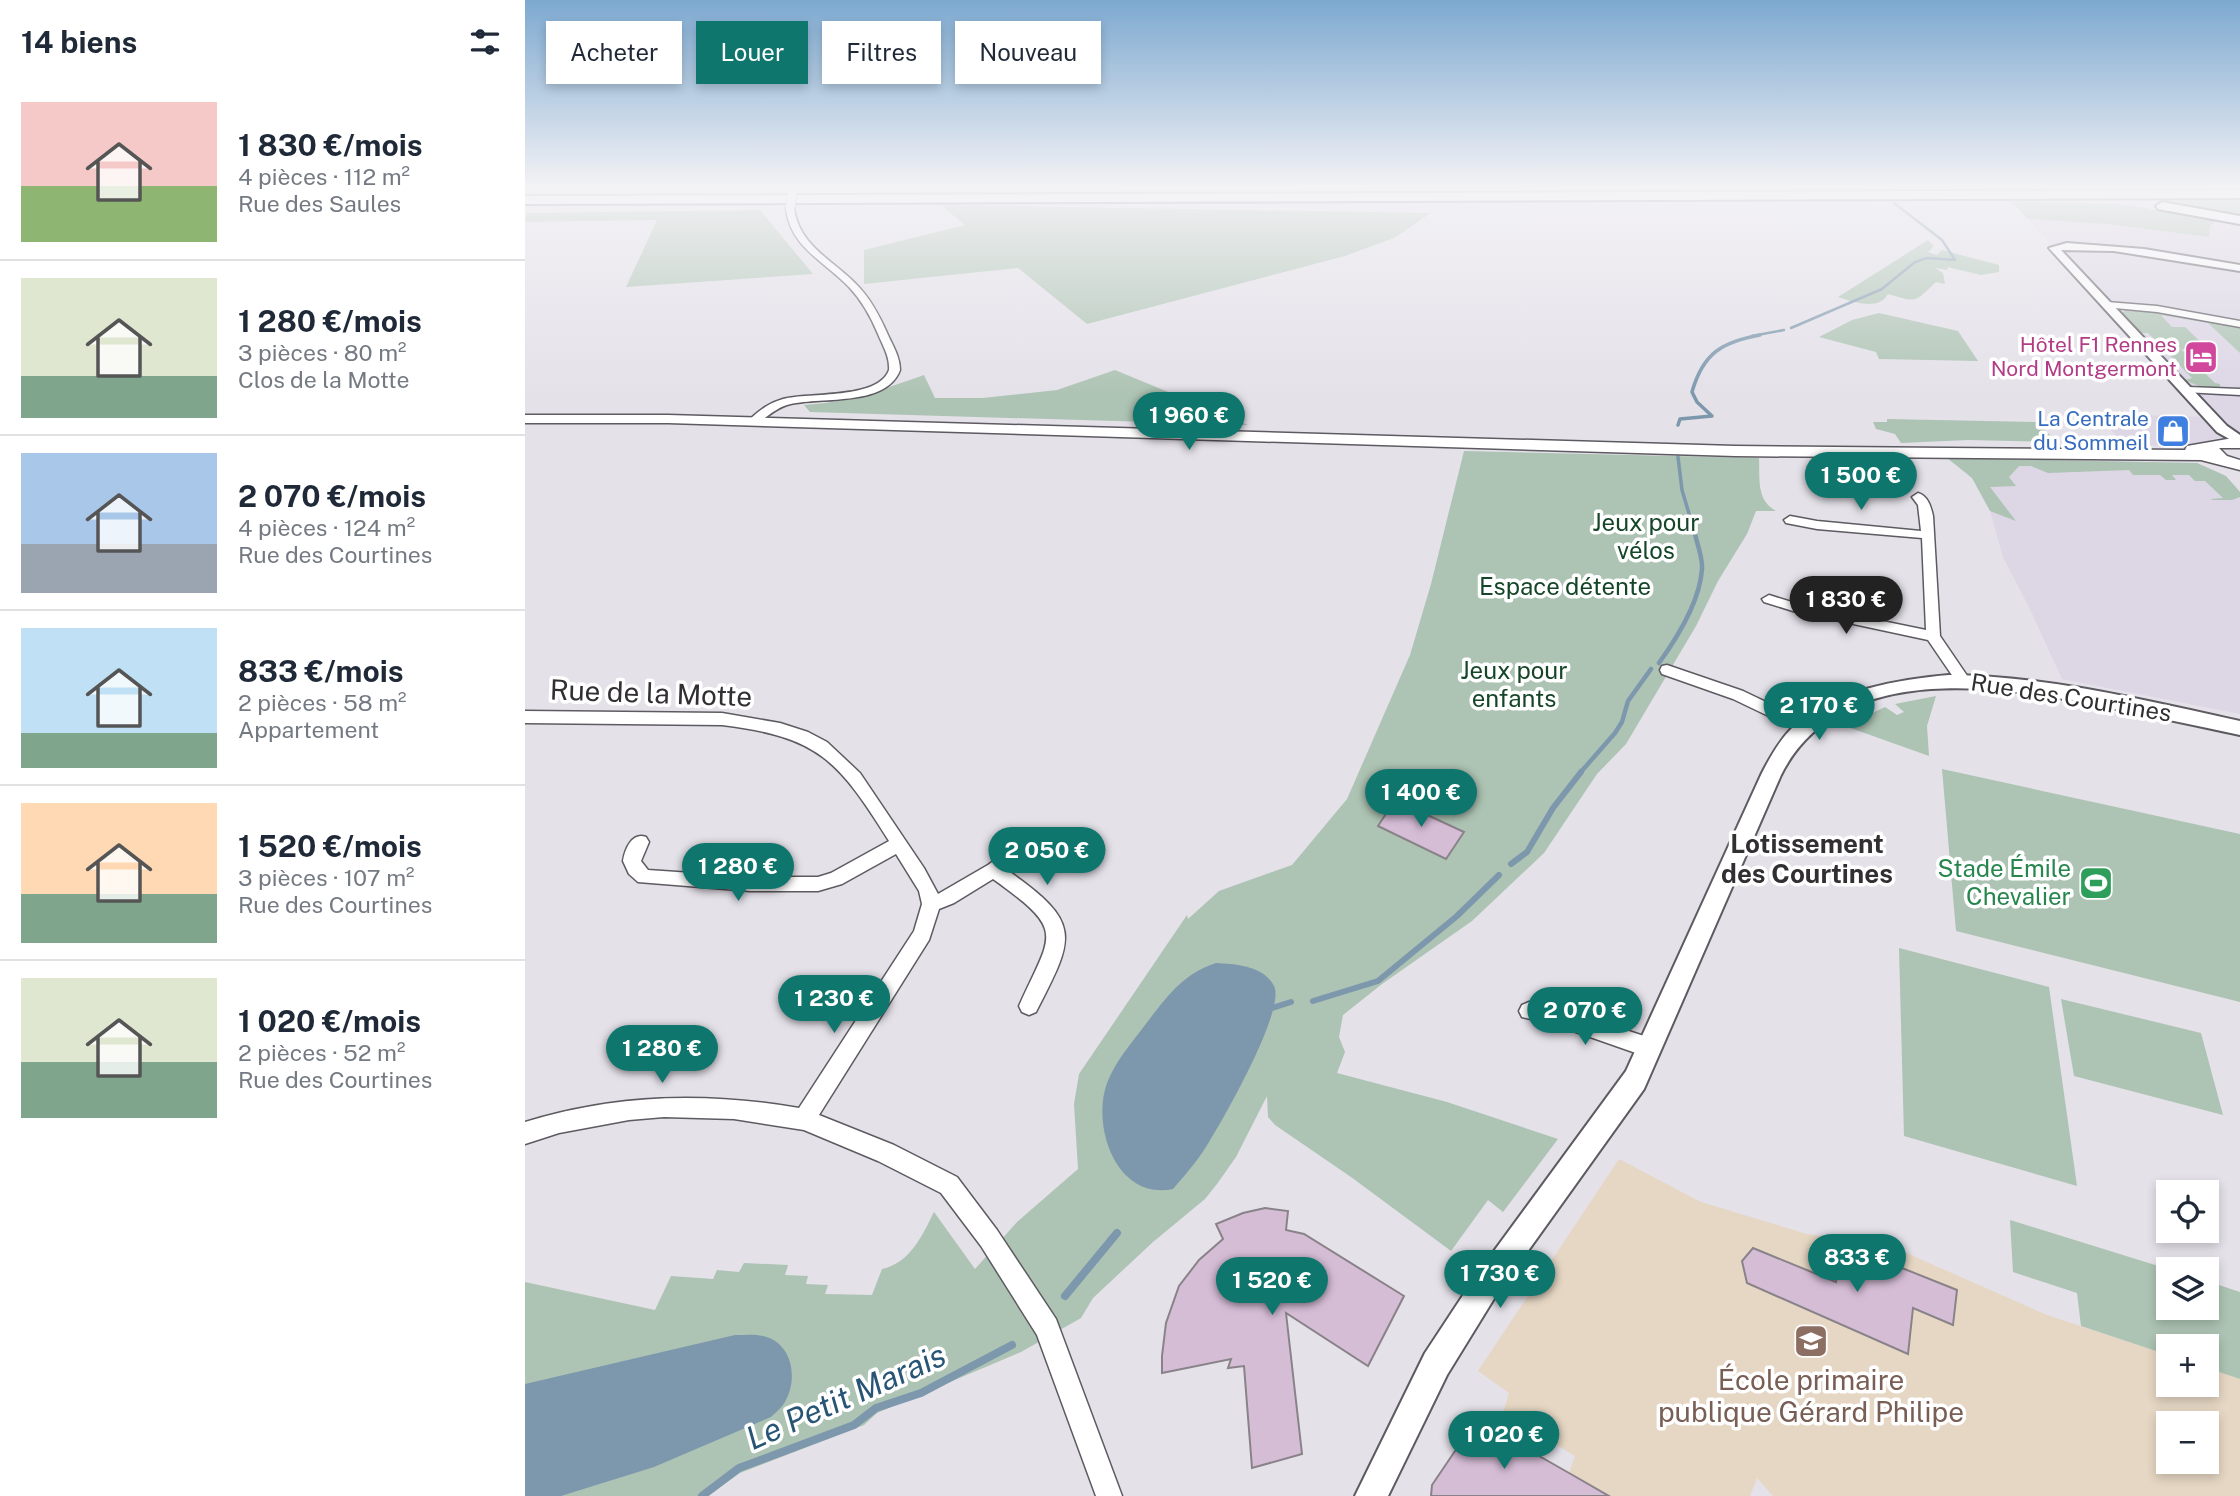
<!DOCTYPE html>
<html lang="fr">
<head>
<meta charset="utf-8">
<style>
	:root { --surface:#fff; --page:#f2f2f3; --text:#1f2937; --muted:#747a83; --line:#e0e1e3; --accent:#0f766e }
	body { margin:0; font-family:"Public Sans",sans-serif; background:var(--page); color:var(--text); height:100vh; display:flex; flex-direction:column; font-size:26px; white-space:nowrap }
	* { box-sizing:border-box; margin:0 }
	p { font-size:23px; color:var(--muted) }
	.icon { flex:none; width:38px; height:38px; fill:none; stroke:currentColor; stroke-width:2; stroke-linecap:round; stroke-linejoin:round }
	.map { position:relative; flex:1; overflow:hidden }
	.sheet { display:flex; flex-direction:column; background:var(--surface); width:525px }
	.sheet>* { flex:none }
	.top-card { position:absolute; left:21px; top:21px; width:665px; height:63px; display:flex; gap:14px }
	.buttons { position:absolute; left:1631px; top:1180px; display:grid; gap:14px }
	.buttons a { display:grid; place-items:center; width:63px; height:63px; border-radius:0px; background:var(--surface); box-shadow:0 4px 10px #0003; font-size:35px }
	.price { position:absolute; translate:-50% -60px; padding:0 16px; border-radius:24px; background:var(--accent); color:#fff; font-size:23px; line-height:46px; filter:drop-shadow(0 2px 4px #0008) }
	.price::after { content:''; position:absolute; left:50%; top:42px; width:21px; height:16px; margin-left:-10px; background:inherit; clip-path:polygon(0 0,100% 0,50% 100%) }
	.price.current { background:#222; color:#fff }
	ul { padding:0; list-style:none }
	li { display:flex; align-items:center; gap:21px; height:175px; padding:0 21px }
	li+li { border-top:2px solid var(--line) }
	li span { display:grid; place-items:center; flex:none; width:196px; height:140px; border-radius:0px; color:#555 }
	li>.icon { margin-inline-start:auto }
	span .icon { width:84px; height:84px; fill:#fffc; stroke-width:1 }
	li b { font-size:30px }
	h2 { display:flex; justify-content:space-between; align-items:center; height:84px; padding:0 21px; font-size:30px }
	.tag { padding:0 24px; border-radius:0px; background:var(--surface); box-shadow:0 4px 10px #0003; font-size:24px; line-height:63px }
	.tag.current { background:var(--accent); color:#fff }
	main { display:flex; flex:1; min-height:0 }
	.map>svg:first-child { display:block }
	.built { fill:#dcd6e5 }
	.education { fill:#e6d7c4; fill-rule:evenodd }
	.green { fill:#adc3b3 }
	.water { fill:#7d98ad }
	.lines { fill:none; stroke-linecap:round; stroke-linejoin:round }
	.stream-far4 { stroke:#7d98ad; stroke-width:2.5 }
	.stream-far3 { stroke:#7d98ad; stroke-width:3.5 }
	.stream-far2 { stroke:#7d98ad; stroke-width:4.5 }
	.stream-far1 { stroke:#7d98ad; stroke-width:6 }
	.stream { stroke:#7d98ad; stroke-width:8 }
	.building { fill:#d5bdd6; stroke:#898389; stroke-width:2 }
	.minor-casing { stroke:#5d5a61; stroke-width:3 }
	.tertiary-casing { stroke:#5d5a61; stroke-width:4 }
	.secondary-casing { stroke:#5d5a61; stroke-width:3 }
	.trunk-casing { stroke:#5d5a61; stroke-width:4 }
	.minor { fill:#fff; fill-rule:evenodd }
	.tertiary { fill:#fff; fill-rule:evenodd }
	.secondary { fill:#fff; fill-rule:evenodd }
	.trunk { fill:#fff; fill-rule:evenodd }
	.minor-bridge-casing { stroke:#5d5a61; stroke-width:10; stroke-linecap:butt }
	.minor-bridge { stroke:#fff; stroke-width:9 }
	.labels { text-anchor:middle; stroke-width:7; stroke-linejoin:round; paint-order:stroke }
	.far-hotel-label { font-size:21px; fill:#b23c85; stroke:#fff; text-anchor:end }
	.far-shop-label { font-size:21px; fill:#366cbe; stroke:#fff; text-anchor:end }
	.park-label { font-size:24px; fill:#154628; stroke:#fff }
	.street-label { font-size:24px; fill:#312f32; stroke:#fff }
	.leisure-label { font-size:24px; fill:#27864d; stroke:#fff; text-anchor:end }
	.neighbourhood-label { font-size:26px; font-weight:bold; fill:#312f32; stroke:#fff }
	.near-street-label { font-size:28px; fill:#312f32; stroke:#fff }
	.near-education-label { font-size:28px; fill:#785e54; stroke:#fff }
	.near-water-label { font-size:32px; font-style:italic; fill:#285575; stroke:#fff }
</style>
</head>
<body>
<main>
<section class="sheet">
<h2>14 biens<svg class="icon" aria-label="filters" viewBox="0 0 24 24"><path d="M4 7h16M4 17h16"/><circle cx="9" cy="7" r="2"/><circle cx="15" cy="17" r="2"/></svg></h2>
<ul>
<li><span style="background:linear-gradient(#f6c9c9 60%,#8fb573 0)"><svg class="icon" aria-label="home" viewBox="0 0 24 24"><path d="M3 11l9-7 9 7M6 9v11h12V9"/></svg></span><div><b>1 830 €/mois</b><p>4 pièces · 112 m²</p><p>Rue des Saules</p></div></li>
<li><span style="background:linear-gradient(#dfe7d0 70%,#7fa58c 0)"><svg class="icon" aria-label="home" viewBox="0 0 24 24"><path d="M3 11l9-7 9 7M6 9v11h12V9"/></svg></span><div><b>1 280 €/mois</b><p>3 pièces · 80 m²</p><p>Clos de la Motte</p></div></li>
<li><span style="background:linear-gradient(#a9c7e8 65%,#9aa5b1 0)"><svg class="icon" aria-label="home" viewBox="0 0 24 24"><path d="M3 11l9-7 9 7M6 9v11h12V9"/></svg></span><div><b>2 070 €/mois</b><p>4 pièces · 124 m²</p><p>Rue des Courtines</p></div></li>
<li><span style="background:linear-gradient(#bfe0f5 75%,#7fa58c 0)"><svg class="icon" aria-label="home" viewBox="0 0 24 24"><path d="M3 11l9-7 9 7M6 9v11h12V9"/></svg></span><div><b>833 €/mois</b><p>2 pièces · 58 m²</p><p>Appartement</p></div></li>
<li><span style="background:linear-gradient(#ffd9b3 65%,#7fa58c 0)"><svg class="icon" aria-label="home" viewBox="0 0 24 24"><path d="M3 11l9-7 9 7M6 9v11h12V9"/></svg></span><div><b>1 520 €/mois</b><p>3 pièces · 107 m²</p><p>Rue des Courtines</p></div></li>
<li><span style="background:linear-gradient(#dfe7d0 60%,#7fa58c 0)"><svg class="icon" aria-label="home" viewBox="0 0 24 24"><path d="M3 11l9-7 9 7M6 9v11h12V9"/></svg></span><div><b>1 020 €/mois</b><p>2 pièces · 52 m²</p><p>Rue des Courtines</p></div></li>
</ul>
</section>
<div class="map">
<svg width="1715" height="1496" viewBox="0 0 1715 1496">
	<rect width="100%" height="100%" fill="#e4e1e9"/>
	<path class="built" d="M1503,219L1581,224L1684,237L1685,226L1692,219L1715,224V440L1693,438L1666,446L1598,445L1578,419L1583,414L1680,417Z
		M1422,458L1672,463L1701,476L1715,492V714L1537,679L1505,609L1478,557L1465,511L1454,486L1437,468Z"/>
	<path class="education" d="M1094,1159L1176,1202L1282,1234L1361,1244L1522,1315L1643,1355V1384H1682V1368L1715,1379V1496H1248L1232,1478L1225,1496H1084L1044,1473L1050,1456L978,1413L984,1393L953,1371ZM1643,1423H1682V1461H1643Z"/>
	<path class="green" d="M0,187H253L0,189Z
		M1715,199V216L1636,200Z
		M1486,201L1594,204L1692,219L1685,226L1684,237L1581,224L1503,219Z
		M416,205L906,213L869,238L820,256L562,324L493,268L339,284V250L440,225Z
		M235,210L288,274L101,287L132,220L0,222L2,213Z
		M1403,240L1409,246L1403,252L1412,255L1417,250L1474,265V272L1456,275L1422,267L1423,270L1410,268L1418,273L1420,284L1411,282C1388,304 1392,302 1363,294C1354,311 1328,302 1313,297Z
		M1599,308L1715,326V353L1683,323L1636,315L1647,327H1660L1687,353C1676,353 1668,349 1656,349L1672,365H1664L1670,372L1680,373L1690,383L1695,384V388L1674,386L1659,380L1667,378L1623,333H1614L1595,313L1600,311Z
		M1354,313L1433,331L1453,361L1354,359L1351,352L1294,337L1327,320Z
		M590,370L723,425L285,412L279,405C326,402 356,390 399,375L410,398H458L532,390Z
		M1362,419L1513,422L1531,442L1443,440L1376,443L1370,434L1351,429L1348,422H1362Z
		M939,451L1234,458C1235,479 1231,500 1251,511H1231L1222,534L1193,581L1171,626L1101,744L1072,774L1019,853L947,921L857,984L818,1015L814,1037L820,1052L812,1073L922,1102L1033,1139L978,1212L963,1200L926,1251L826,1177L750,1125L743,1117L742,1096L711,1157L692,1184L680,1199L628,1242L568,1298L556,1318L496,1352L352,1413L339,1425L215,1473L183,1496H0V1282L130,1310L146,1276L188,1279L192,1270L214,1272L219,1263L263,1265L260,1275L283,1276L281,1284L303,1285L300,1294L347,1295L357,1269C385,1263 397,1236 409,1212L450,1269L492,1222L553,1169L549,1104L554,1074L662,915L663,919L694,891L767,865L822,799L885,655L906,584Z
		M1422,458L1672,463L1701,476L1715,492V497L1707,500H1688L1686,499L1698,498L1680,481H1670L1664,475H1647L1651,480H1641L1635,475H1608L1604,470L1523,473L1506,466H1494L1484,477L1491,486L1465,487L1491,521L1465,511L1447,478Z
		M1411,696L1402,726L1404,756L1320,726L1360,707L1372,715L1379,712L1370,704Z
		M1417,769L1715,834V1002L1431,931Z
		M1374,948L1524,987L1552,1186L1379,1136Z
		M1536,999L1676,1033L1698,1115L1549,1076Z
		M1485,1220L1643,1269V1307H1682V1281L1715,1292V1379L1682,1368V1346H1643V1355L1556,1326L1552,1293L1488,1272Z"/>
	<path class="water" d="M691,963C711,964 739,966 749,986C761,1009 699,1118 684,1142C674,1159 661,1174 648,1189C592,1201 566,1127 582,1083C591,1060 606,1044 620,1025C641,998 657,974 691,963Z
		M210,1335C219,1335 230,1334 238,1336C269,1343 274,1382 258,1405C255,1409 250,1413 246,1417L129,1467L36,1496H0V1384Z"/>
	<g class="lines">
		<path class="stream-far4" d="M1266,328L1357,289L1390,262L1402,258L1430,260L1417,240L1369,203
			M1227,336L1259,330"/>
		<path class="stream-far3" d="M1153,425L1155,419L1187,416L1172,402L1167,392C1178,353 1197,342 1235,335
			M1153,457L1157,490L1168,527"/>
		<path class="stream-far2" d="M1134,663C1152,638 1175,600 1177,569C1178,556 1170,538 1168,526
			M1055,773L1090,733L1097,722L1103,701L1126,669"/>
		<path class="stream-far1" d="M986,864L1002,852L1028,808L1056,772
			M788,1001L853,981L932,916L974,875
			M744,1009L766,1002"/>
		<path class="stream" d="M540,1296L592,1233
			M177,1496L214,1468L329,1425L351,1408L396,1393L487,1345"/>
	</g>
	<path class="building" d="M870,800L939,832L921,859L853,826Z
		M740,1208L763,1211L761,1230L779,1234L879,1296L843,1366L761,1313L777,1454L727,1468L719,1366L703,1368L706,1359L637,1373V1356L641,1323L654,1286L674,1260L698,1239L691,1224L718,1213Z
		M1317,1244L1432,1290L1428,1325L1388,1308L1383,1354L1222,1283L1217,1261L1228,1248L1311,1282Z
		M951,1420L1044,1473L1084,1496H906L907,1485Z"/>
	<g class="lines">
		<g class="minor-casing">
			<path id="minor" d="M265,206L269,208C274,246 307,259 332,285C346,299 355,317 363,335C368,346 375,357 375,370C361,408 293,396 262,405C249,409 241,419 229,424L225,423V419C235,410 244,403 258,399C284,392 353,400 364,370C365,357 358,346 353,334C346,317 337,301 324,287C299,261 265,247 261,208Z
				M1582,302L1632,306L1715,321V327L1632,312L1579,307V303Z
				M1663,387L1715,389V395L1659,392L1658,390Z
				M1393,493C1403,496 1406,507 1408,516L1415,636L1445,680L1438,685L1433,684L1403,640L1268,611L1239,602L1237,599L1244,595L1270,603L1401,630L1397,538L1292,529L1261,523L1259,520L1265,516L1292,521L1396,531L1393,505L1387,497Z
				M1142,665L1218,691L1285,723L1288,727L1285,731H1275L1208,699L1137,674L1135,670L1137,666Z
				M0,711L197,713L255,723L283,732L302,742L335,773L399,868L413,894L463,865L496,841L502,839L508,841L511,846L508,851L482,870C558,923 550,936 511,1012L504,1015L497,1012L494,1006C527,932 542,932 468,879L429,903L414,909L404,940L294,1115L369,1145L432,1177L472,1230L531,1319L597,1496H571L512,1335L456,1246L416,1193L353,1161L279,1130L209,1119L139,1117L104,1120L34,1133L0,1144V1122C91,1094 180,1092 274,1108L389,931L397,904L394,891L371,854L317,884L293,891H225L113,882L104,874L98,861C100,849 107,832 121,837L124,842L116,861L123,870L225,877H293L306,873L364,841C313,760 294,737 197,725L0,723Z
				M1004,1002L1031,1007L1125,1038L1132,1041L1135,1048L1132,1055L1125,1058L1031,1025L997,1017L994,1011L997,1005Z"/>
		</g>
		<g class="tertiary-casing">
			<path id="tertiary" d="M1542,243L1619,249L1715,265V271L1589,251L1536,250L1702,426L1715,435V445L1692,432L1524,248Z
				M1424,675C1522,676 1619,700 1715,721V735C1673,726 1632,717 1590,709C1485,687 1316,656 1256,775L1119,1089L970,1297L922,1375L863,1496H830L900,1353L950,1277L1101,1071L1236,775C1245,757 1255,739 1270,725C1306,691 1375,679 1424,675Z"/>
		</g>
		<g class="secondary-casing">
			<path id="secondary" d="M0,415H143L1210,446L1660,450L1662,446L1708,438H1715V448H1694L1702,456L1715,460V470L1676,460L1210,456L143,423H0Z"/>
		</g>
		<g class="trunk-casing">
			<path id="trunk" d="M1715,190V198L0,204V196Z
				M1637,202L1715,216V224L1633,209L1631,206Z"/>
		</g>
		<use href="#minor" class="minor"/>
		<use href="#tertiary" class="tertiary"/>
		<use href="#secondary" class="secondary"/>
		<use href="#trunk" class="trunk"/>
		<g class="minor-bridge-casing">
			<path id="minor-bridge" d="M265,208L268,187"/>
		</g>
		<use href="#minor-bridge" class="minor-bridge"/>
	</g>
	<linearGradient id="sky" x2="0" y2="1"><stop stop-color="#7da9d0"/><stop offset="0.47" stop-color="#f3f2f5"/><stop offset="1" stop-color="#f3f2f5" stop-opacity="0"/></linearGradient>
	<rect width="1715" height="396" fill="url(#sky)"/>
	<defs>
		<g id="hotel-square" transform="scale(1.75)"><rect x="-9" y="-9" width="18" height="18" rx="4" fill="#d1479c" stroke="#fff"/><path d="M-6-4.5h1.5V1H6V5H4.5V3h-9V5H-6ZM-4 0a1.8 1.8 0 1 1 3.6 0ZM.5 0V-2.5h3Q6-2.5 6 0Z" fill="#fff"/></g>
		<g id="shop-square" transform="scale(1.75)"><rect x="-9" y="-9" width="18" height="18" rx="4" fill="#3f7fe0" stroke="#fff"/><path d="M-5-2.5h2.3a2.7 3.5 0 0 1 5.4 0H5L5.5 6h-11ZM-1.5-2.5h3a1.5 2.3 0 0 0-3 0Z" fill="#fff"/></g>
		<g id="stadium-square" transform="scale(1.75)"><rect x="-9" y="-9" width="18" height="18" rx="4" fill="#2e9e5b" stroke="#fff"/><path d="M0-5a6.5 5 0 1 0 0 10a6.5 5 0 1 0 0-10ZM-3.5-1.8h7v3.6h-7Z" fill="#fff"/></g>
		<g id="school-square" transform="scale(1.75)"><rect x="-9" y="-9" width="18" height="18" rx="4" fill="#8d6e63" stroke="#fff"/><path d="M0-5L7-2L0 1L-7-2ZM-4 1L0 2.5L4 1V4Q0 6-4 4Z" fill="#fff"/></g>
	</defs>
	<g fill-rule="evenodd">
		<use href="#hotel-square" x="1676" y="357"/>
		<use href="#shop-square" x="1648" y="431"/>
		<use href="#stadium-square" x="1571" y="883"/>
		<use href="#school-square" x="1286" y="1341"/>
	</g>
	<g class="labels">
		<g class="far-hotel-label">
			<text x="1652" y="352">Hôtel F1 Rennes<tspan x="1652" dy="24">Nord Montgermont</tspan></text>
		</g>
		<g class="far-shop-label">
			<text x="1624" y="426">La Centrale<tspan x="1624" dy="24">du Sommeil</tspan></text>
		</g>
		<g class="park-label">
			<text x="1121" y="531">Jeux pour<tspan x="1121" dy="28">vélos</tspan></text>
			<text x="1040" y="595">Espace détente</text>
			<text x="989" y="679">Jeux pour<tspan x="989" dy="28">enfants</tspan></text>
		</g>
		<g class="street-label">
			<text transform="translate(1546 698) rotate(9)" y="8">Rue des Courtines</text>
		</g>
		<g class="leisure-label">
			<text x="1546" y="877">Stade Émile<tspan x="1546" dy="28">Chevalier</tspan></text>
		</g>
		<g class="neighbourhood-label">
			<text x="1282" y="853">Lotissement<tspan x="1282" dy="30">des Courtines</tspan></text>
		</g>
		<g class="near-street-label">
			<text transform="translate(126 693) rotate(2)" y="10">Rue de la Motte</text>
		</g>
		<g class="near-education-label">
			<text x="1286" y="1390">École primaire<tspan x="1286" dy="32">publique Gérard Philipe</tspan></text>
		</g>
		<g class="near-water-label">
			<text transform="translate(321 1397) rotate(-24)" y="11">Le Petit Marais</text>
		</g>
	</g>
</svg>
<div class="buttons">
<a><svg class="icon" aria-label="locate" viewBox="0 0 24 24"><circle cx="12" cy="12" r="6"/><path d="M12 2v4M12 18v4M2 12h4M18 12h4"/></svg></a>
<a><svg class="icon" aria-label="layers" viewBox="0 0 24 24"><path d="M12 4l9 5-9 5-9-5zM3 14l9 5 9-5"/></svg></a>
<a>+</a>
<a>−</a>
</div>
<b class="price" style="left:664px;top:452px">1 960 €</b>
<b class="price" style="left:1336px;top:512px">1 500 €</b>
<b class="price current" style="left:1321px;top:636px">1 830 €</b>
<b class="price" style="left:1294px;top:742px">2 170 €</b>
<b class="price" style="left:896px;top:829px">1 400 €</b>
<b class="price" style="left:522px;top:887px">2 050 €</b>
<b class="price" style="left:213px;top:903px">1 280 €</b>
<b class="price" style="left:309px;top:1035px">1 230 €</b>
<b class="price" style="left:1060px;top:1047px">2 070 €</b>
<b class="price" style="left:137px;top:1085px">1 280 €</b>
<b class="price" style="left:1332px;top:1294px">833 €</b>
<b class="price" style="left:975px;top:1310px">1 730 €</b>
<b class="price" style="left:747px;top:1317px">1 520 €</b>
<b class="price" style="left:979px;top:1471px">1 020 €</b>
<div class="top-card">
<a class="tag">Acheter</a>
<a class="tag current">Louer</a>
<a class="tag">Filtres</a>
<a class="tag">Nouveau</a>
</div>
</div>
</main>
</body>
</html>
